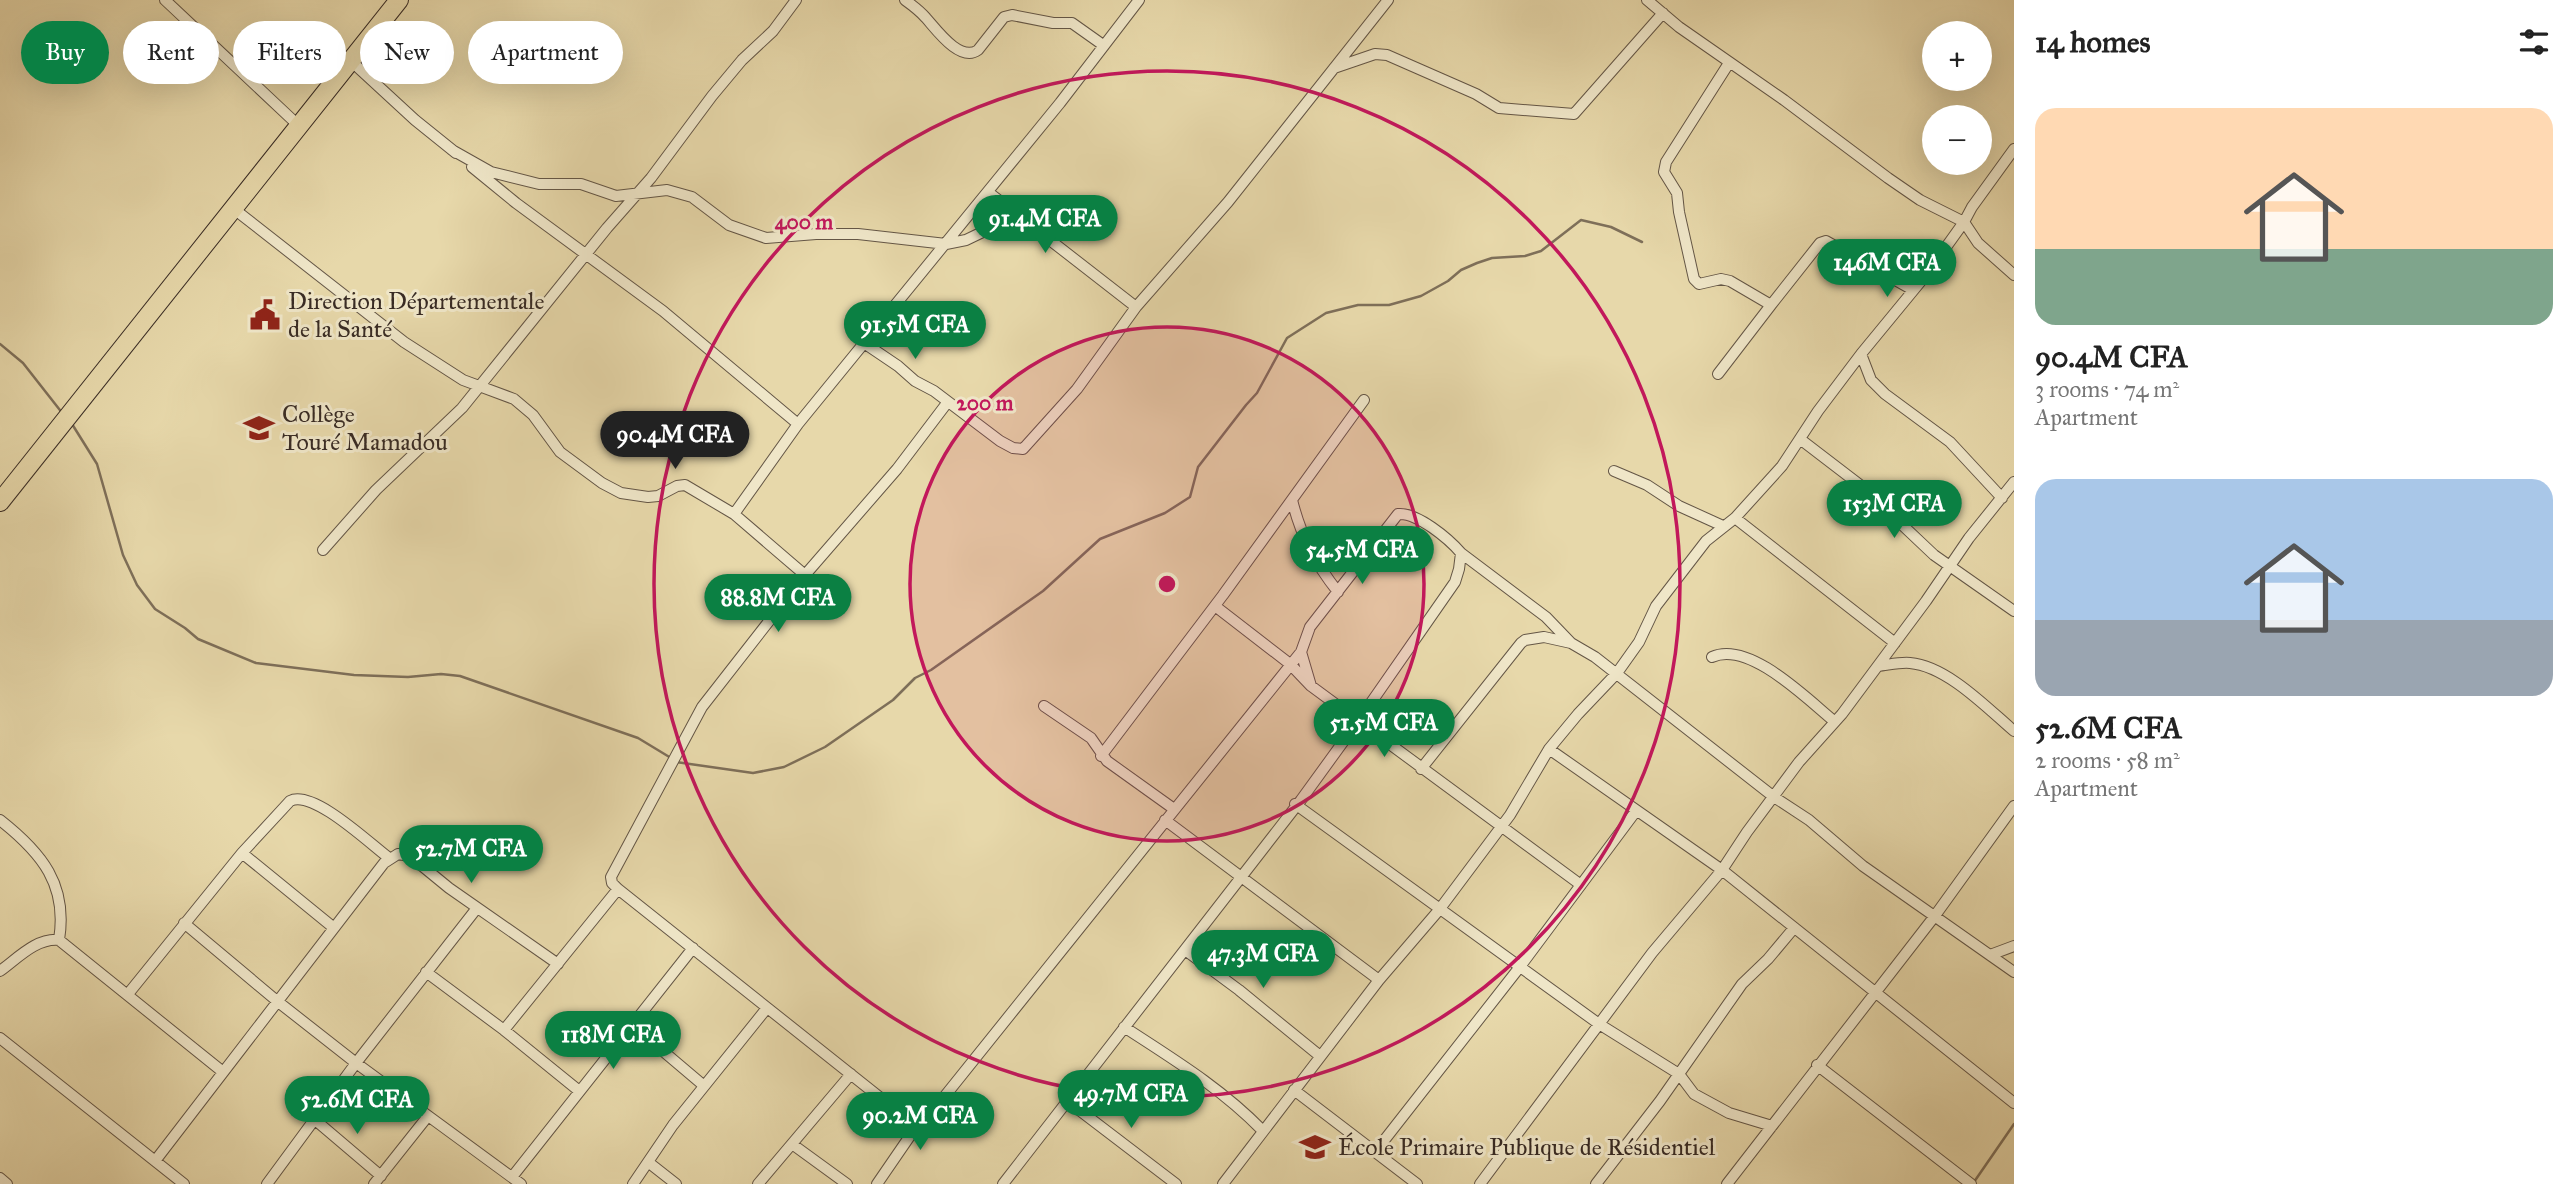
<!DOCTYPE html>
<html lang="en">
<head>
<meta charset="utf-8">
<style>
	:root { --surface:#fff; --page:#f2f2f2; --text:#222; --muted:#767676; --accent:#0b8043 }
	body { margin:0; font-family:"IM FELL Great Primer",serif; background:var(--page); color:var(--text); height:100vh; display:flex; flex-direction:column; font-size:26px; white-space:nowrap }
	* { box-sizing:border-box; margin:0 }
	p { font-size:23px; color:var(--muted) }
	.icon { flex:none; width:38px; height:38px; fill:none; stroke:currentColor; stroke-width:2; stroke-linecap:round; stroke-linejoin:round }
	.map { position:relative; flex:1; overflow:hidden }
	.panel { display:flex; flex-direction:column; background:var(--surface); width:560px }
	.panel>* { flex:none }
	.banner { position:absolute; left:21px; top:21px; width:665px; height:63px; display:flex; gap:14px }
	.controls { position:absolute; left:1922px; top:21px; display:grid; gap:14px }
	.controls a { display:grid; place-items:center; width:70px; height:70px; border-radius:50%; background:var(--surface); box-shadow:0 7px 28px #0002; font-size:35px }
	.price { position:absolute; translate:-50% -60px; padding:0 16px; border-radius:24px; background:var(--accent); color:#fff; font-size:23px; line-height:46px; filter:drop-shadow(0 2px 4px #0008) }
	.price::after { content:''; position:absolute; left:50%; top:42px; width:21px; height:16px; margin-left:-10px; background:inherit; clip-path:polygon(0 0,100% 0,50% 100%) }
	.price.current { background:#222; color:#fff }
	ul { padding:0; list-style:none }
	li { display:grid; align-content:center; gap:14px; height:371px; padding:0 21px }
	li span { display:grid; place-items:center; height:217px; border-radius:21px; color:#555 }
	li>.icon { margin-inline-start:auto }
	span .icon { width:126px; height:126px; fill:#fffc; stroke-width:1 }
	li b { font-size:30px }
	h2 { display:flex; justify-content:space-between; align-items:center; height:84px; padding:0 21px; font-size:30px }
	.chip { padding:0 24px; border-radius:32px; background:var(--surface); box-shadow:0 7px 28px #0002; font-size:24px; line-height:63px }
	.chip.current { background:var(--accent); color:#fff }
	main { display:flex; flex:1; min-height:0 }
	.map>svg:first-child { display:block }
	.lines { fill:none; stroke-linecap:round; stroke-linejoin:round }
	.stream { stroke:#7e6f59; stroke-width:2.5 }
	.street-casing { stroke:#645646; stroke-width:12 }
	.highway-casing { stroke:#382b24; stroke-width:20 }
	.street { stroke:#efe6c8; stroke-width:10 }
	.highway { stroke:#e7d8aa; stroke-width:18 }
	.ring { fill:none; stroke:#c2185b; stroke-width:3.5 }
	.labels { text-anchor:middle; stroke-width:6; stroke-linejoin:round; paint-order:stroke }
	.poi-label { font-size:24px; fill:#382b24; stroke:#efe6c8; text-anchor:start }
	.centre { fill:#c2185b; stroke:#efe6c8; stroke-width:3.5 }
	.ring-label { font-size:21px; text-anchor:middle; font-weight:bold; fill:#c2185b; stroke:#efe6c8; stroke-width:6; stroke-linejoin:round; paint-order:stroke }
</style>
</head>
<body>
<main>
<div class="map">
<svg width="2014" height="1184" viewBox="0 0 2014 1184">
	<rect width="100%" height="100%" fill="#e7d8aa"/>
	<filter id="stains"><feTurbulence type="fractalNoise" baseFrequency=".00286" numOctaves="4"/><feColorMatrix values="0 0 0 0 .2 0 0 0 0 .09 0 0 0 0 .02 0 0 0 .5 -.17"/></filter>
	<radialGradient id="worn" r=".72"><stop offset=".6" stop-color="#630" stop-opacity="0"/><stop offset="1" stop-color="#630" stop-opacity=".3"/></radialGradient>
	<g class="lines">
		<path class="stream" d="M0,344L23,363L63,414
			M72,424L97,464L123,555L137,585L155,609L185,628L198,639L256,663L354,675L408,677L441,674L460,676L638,738L671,758
			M676,762L753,773L784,767L825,747L893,700L915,678L931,670L1043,591L1100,539L1165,513L1190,497L1198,467L1246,405L1257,393L1287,338L1326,313L1358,305H1389L1421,296L1448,281L1461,270L1477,263L1492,258L1525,256L1541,251L1581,220L1611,227L1642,242
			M1974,1182L2014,1124"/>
		<g class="street-casing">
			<path id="street" d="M165,0L299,126
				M905,0C912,5 920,11 926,18C936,29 960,63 978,50L1004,17L1012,15L1053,23H1072L1103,45
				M351,61L415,120L456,153
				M1729,63L1666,162L1664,172L1677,193L1679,212L1694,279L1699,284L1721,279L1730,281L1771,305L1820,243L1826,241L1913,290
				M1334,68L1375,54L1387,55L1476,94L1499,108L1574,114L1663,13
				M2014,149L1972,207L1964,222L1978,243L2014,275
				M452,150L491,172L539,184H581L616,196L667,190L692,197L729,225L766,238L816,234H858L946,244L966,240L993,227L1015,225L1037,230L1136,307
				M472,167L516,203L663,311L798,424
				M988,192L1035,228
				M234,209L404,342L463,380L514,399L533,415L560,452L602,483L621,493L648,497L658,496L677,486L685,485L734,514
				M864,343L898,366L915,381L934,391L1000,441L1013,448L1023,449L1077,389L1136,307L1228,202L1388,0
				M1861,354L1871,380L1885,394L1950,442L2002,498
				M1718,374L1771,305
				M1800,439L1860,485L1934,555L2014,611
				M1614,471L1647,485L1679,506L1723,526
				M1292,500C1301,536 1315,563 1338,592
				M1735,518L1895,643
				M323,550L376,490L462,408L607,228L651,178L712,96L742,60L773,31L796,0
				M1461,553L1546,617L1571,643
				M805,575L734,514L798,424L1060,103L1139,0
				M1215,606L1290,664L1311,686L1581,885
				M1712,657C1749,640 1807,699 1834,721
				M1878,666C1888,665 1900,662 1910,663C1947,666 1987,708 2014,731
				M1044,706L1091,738L1107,761L1174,809
				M1549,749L1722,870L2014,1103
				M1101,756L1223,595L1364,400
				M1421,769L1521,643L1525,640L1544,637L1571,643L1595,657L1774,797L1809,820L1863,866L2014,972
				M1295,804L1599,1024L1679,1074L1694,1094L1729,1113L1772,1126
				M0,820C42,853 68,885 59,940
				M1165,820L1379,980
				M242,853L334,928
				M184,923L277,1001L356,1063L521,1184
				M1185,950L1239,990L1320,1056
				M1990,955L2014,946
				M0,971C18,958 36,938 59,940L223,1072
				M426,972L504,1030L578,1090
				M128,994L242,853L290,801C313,789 370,844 389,858
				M631,1024L703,1085
				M1124,1027C1173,1059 1221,1088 1262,1130
				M504,1030L618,889
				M0,1038L184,1184
				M1817,1065L1971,1184
				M1294,1090L1417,1184
				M1066,1100L1176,1184
				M314,1119L381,1176
				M916,1132L1301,652
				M792,1144L847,1184
				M1375,1152L1519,968L1636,811
				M155,1161L384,863L398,854L410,856L449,888L558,964
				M648,1162L676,1184
				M512,1177L693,948
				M0,1178L7,1184
				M267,1184L356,1063L477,908
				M374,1184L428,1116
				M633,1184L673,1125L767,1008
				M758,1184L851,1074
				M877,1184L912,1133L916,1132L907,1119L618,889L612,883L611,877L702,707L805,575L897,469L947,403
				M1003,1184L1301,800L1359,720L1455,582L1459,569L1461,553C1449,539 1417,512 1398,514L1310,627L1301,652L1311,686
				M1223,1184L1379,980L1439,910L1510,815L1549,749L1578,714L1617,673L1639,642L1656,606L1706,541L1735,518L1782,466L1818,411L1861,354L1926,275L1964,222L1920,200L1888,178L1784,100L1679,27L1647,0
				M1480,1184L1652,953L1722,870L1747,832L1799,762L1842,714L1926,601L1969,538L2014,482
				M1596,1184L1660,1101L1742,984L1768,959L1794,928
				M1727,1184L1934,917L2014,806"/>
		</g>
		<g class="highway-casing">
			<path id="highway" d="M0,502L399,0"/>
		</g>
		<use href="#street" class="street"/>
		<use href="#highway" class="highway"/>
	</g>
	<circle cx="1167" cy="584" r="257" fill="#c2185b" fill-opacity=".12"/>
	<g class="ring">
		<circle cx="1167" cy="584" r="257"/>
		<circle cx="1167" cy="584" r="513"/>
	</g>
	<defs>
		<g id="civic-bare" transform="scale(2.415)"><path d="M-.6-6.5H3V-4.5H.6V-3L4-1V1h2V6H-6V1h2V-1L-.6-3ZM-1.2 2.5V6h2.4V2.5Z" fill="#8f2418" stroke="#efe6c8" stroke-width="2.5" paint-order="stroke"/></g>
		<g id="school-bare" transform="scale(2.415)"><path d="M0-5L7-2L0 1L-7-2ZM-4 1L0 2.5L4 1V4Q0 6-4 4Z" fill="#8f2418" stroke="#efe6c8" stroke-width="2.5" paint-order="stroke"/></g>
	</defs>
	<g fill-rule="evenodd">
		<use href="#civic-bare" x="265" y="315"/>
		<use href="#school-bare" x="259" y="428"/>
		<use href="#school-bare" x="1315" y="1147"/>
	</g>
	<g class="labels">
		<g class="poi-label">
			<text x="288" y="309">Direction Départementale<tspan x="288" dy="28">de la Santé</tspan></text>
			<text x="282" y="422">Collège<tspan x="282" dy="28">Touré Mamadou</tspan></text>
			<text x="1338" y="1155">École Primaire Publique de Résidentiel</text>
		</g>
	</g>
	<circle cx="1167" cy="584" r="10" class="centre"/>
	<g class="ring-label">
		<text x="804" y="229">400 m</text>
		<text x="985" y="410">200 m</text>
	</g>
	<rect width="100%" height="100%" filter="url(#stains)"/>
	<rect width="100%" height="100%" fill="url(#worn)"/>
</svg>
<div class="controls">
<a>+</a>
<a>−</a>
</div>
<b class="price" style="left:1045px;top:255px">91.4M CFA</b>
<b class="price" style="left:1887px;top:299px">146M CFA</b>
<b class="price" style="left:915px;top:361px">91.5M CFA</b>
<b class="price current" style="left:675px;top:471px">90.4M CFA</b>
<b class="price" style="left:1894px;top:540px">153M CFA</b>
<b class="price" style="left:1362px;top:586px">54.5M CFA</b>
<b class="price" style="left:778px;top:634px">88.8M CFA</b>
<b class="price" style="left:1384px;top:759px">51.5M CFA</b>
<b class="price" style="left:471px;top:885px">52.7M CFA</b>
<b class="price" style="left:1263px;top:990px">47.3M CFA</b>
<b class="price" style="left:613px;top:1071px">118M CFA</b>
<b class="price" style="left:1131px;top:1130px">49.7M CFA</b>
<b class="price" style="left:357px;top:1136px">52.6M CFA</b>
<b class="price" style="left:920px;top:1152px">90.2M CFA</b>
<div class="banner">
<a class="chip current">Buy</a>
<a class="chip">Rent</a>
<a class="chip">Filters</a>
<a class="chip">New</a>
<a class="chip">Apartment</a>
</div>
</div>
<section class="panel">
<h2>14 homes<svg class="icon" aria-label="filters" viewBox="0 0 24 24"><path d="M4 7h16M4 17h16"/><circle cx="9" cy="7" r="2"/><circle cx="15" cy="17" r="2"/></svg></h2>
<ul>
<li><span style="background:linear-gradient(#ffd9b3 65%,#7fa58c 0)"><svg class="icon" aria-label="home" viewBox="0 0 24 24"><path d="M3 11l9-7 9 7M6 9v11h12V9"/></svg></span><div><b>90.4M CFA</b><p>3 rooms · 74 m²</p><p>Apartment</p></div></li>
<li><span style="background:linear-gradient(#a9c7e8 65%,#9aa5b1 0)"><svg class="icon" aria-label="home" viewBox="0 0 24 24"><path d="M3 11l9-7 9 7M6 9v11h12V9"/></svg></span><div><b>52.6M CFA</b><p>2 rooms · 58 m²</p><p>Apartment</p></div></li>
</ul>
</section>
</main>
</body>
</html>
